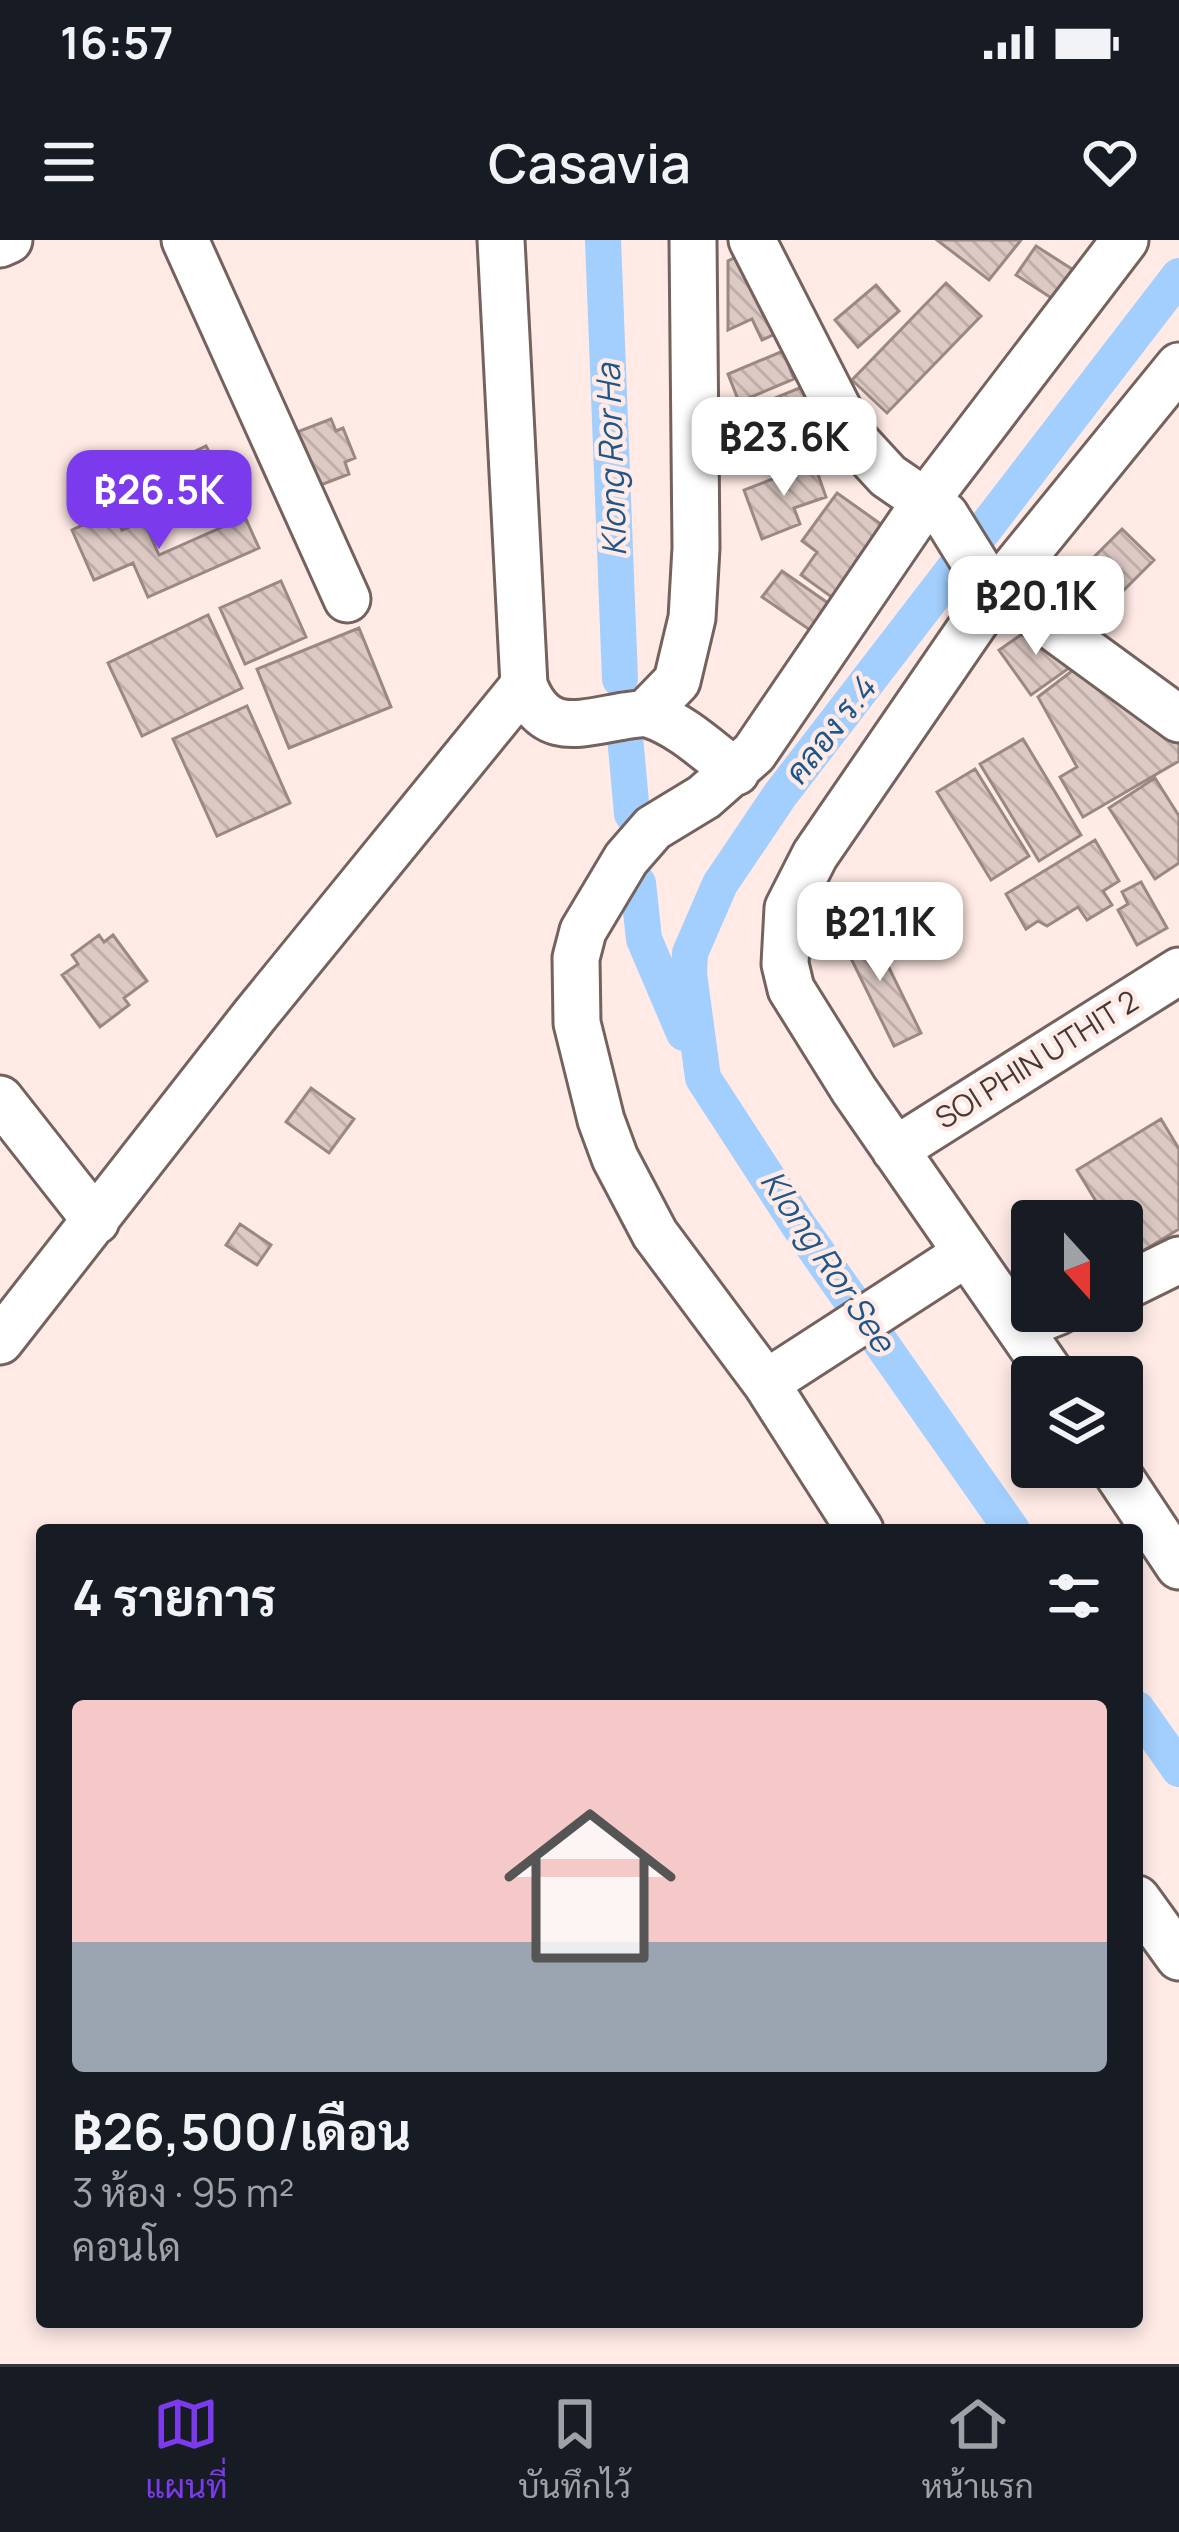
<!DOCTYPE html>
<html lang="th">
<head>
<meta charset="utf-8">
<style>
	:root { --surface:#171b24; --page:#242831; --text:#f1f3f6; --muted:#9ea1a6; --line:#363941; --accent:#7c3aed }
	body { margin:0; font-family:Manrope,Sarabun,sans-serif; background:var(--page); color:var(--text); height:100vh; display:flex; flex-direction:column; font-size:45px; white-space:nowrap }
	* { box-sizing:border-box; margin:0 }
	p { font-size:39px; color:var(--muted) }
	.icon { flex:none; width:66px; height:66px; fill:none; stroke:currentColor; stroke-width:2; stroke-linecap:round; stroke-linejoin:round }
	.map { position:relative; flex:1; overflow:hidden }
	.drawer { position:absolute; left:36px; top:1284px; width:1107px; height:804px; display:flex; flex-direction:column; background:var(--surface); border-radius:12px; box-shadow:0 6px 18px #0003 }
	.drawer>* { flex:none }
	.needle { width:78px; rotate:159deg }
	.controls { position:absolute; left:1011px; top:960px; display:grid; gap:24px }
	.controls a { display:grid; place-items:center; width:132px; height:132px; border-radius:12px; background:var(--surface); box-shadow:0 6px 18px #0003; font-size:60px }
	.price { position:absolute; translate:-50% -102px; padding:0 27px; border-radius:24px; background:#fff; color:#222; font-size:39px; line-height:78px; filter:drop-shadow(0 3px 6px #0008) }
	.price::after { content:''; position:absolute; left:50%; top:72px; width:36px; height:27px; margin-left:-18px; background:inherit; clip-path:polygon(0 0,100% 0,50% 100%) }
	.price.selected { background:var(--accent); color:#fff }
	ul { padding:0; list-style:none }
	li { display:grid; align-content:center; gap:24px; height:636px; padding:0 36px }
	li span { display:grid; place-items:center; height:372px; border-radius:12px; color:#555 }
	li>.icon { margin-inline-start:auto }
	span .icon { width:216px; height:216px; fill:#fffc; stroke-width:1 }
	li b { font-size:51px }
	h2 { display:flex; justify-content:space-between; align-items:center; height:144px; padding:0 36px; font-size:51px }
	.status { display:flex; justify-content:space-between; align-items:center; height:84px; padding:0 60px; background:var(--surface); direction:ltr }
	.status svg { height:33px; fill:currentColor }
	header { display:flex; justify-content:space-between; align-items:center; height:156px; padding:0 36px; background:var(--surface); font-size:54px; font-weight:600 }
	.dock { display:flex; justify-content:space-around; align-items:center; height:168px; border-top:3px solid var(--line); background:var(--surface); font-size:33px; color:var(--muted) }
	.dock a { display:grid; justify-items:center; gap:6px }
	.dock .selected { color:var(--accent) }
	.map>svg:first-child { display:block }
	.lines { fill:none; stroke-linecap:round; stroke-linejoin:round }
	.canal { stroke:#a2cffe; stroke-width:36 }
	.building { fill:url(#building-back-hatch); stroke:#9a8883; stroke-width:3 }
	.minor-casing { stroke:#73625d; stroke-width:51 }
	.minor { stroke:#fff; stroke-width:45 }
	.labels { text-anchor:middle; stroke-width:9; stroke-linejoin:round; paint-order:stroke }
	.street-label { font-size:30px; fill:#403936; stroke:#ffeae5 }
	.water-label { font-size:33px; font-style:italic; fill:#1c568b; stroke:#ffeae5 }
</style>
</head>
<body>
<div class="status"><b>16:57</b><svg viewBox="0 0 49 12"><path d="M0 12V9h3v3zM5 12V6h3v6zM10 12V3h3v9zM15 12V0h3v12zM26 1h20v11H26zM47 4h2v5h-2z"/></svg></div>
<header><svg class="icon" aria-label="menu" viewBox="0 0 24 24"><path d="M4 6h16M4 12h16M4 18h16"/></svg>Casavia<svg class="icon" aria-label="heart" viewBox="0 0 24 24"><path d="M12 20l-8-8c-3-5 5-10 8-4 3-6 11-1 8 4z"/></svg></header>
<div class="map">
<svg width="1179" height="2124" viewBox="0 0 1179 2124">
	<defs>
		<pattern id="building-back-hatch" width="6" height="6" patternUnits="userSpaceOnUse" patternTransform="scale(3)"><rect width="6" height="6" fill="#dcc9c3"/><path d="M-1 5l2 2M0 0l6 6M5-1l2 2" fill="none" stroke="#beada8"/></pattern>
	</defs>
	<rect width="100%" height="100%" fill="#ffeae5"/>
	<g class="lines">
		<path class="canal" d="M603,0L620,439
			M625,496L632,574
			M638,643L644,699L684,793
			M1012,1290L799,986L703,838L689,734L690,713L720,644L780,555L1179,36
			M1137,1469L1179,1529"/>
	</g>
	<path class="building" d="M937,0H1021L989,40Z
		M1036,6L1075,31L1056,61L1016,35Z
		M740,15L777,93L762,100L752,79L728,90V21Z
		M946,43L981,76L887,173L852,140Z
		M876,45L899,71L858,107L835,80Z
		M783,111L794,139L739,162L728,134Z
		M802,147L812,172L748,197L738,173Z
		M331,179L336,191L343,188L355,218L345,222L349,234L318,246L297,192Z
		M206,206L234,260L203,276L175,221Z
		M814,223L826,257L794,268L800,284L762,299L744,250Z
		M837,253L885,287L833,358L801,335L817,312L802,301Z
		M113,271L122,290L144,281L159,315L245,277L259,308L148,357L133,323L94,340L72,290Z
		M1122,289L1154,320L1117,357L1085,326Z
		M782,331L828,363L810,390L762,357Z
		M281,341L306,397L245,424L220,368Z
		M208,375L242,448L142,496L108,423Z
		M1041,381L1072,426L1031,455L999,410Z
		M359,388L391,467L289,508L257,429Z
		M1089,418L1179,490V521L1083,577L1060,537L1077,527L1038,457Z
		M247,466L290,563L217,596L173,499Z
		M1023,499L1081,595L1039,621L980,524Z
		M975,529L1029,616L991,640L937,552Z
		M1155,538L1179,576V623L1155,639L1109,568Z
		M1095,600L1119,641L1103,651L1112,665L1087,680L1078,667L1047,686L1038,681L1026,689L1006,654Z
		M1141,642L1167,688L1137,705L1118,670L1128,664L1122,652Z
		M867,683L921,793L894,806L840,696Z
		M99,695L104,702L113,695L147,741L124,758L129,765L100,787L62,735L78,724L72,715Z
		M311,848L354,879L329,913L286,882Z
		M1161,879L1179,909V989L1131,1018L1122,1004V981H1108L1077,930Z
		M240,984L271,1005L257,1025L226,1005Z"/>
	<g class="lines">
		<g class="minor-casing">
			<path id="minor" d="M185,0L347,359
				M752,0L853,198L888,236L945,275L983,336L1179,479
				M0,4L9,0
				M524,445C544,497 577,484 624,476C634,475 642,472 651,475C683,486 709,512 736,532
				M646,473L677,441L692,378L696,308L693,0
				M0,859L96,981
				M895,910L1179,731
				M1122,1048L1179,1020
				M1019,1087L1059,1071
				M0,1101L255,775L524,445L501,0
				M1053,1137L854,850L791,749L785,724L788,668L815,615L999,347L1179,126
				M766,1143L655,994L615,918L601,880L577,783L576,718L583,691L626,619L653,588L704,557L754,513L925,262L1125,0
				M1113,1227L1179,1326
				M860,1290L766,1143L967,1013
				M1137,1659L1179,1717"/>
		</g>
		<use href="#minor" class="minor"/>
	</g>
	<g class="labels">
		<g class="street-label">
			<text transform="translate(1037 820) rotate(-32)" y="10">SOI PHIN UTHIT 2</text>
		</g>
		<g class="water-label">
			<text transform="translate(611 220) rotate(-92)" y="12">Klong Ror Ha</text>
			<text transform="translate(830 490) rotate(-52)" y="12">คลอง ร.4</text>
			<text transform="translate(828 1021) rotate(56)" y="12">Klong Ror See</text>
		</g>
	</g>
</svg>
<div class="controls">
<a><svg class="needle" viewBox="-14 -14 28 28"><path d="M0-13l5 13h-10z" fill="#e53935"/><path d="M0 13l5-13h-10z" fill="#9ea1a6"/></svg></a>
<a><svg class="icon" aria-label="layers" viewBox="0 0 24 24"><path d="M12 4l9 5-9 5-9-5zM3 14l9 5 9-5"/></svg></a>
</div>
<b class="price" style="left:784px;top:259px">฿23.6K</b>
<b class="price selected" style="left:159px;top:312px">฿26.5K</b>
<b class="price" style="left:1036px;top:418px">฿20.1K</b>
<b class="price" style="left:880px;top:744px">฿21.1K</b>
<section class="drawer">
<h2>4 รายการ<svg class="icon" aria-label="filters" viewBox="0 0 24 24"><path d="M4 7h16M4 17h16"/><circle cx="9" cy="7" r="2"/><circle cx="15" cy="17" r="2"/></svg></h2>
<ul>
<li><span style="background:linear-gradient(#f6c9c9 65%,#9aa5b1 0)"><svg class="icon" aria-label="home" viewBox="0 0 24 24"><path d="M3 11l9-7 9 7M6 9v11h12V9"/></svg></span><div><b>฿26,500/เดือน</b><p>3 ห้อง · 95 m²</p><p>คอนโด</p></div></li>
</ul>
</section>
</div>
<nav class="dock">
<a class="selected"><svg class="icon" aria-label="map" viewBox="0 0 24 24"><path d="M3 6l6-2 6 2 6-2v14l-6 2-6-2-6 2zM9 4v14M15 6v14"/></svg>แผนที่</a>
<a><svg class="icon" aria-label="saved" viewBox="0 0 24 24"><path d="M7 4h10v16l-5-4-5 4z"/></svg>บันทึกไว้</a>
<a><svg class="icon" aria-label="home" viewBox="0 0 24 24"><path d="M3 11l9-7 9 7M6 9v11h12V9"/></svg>หน้าแรก</a>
</nav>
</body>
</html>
